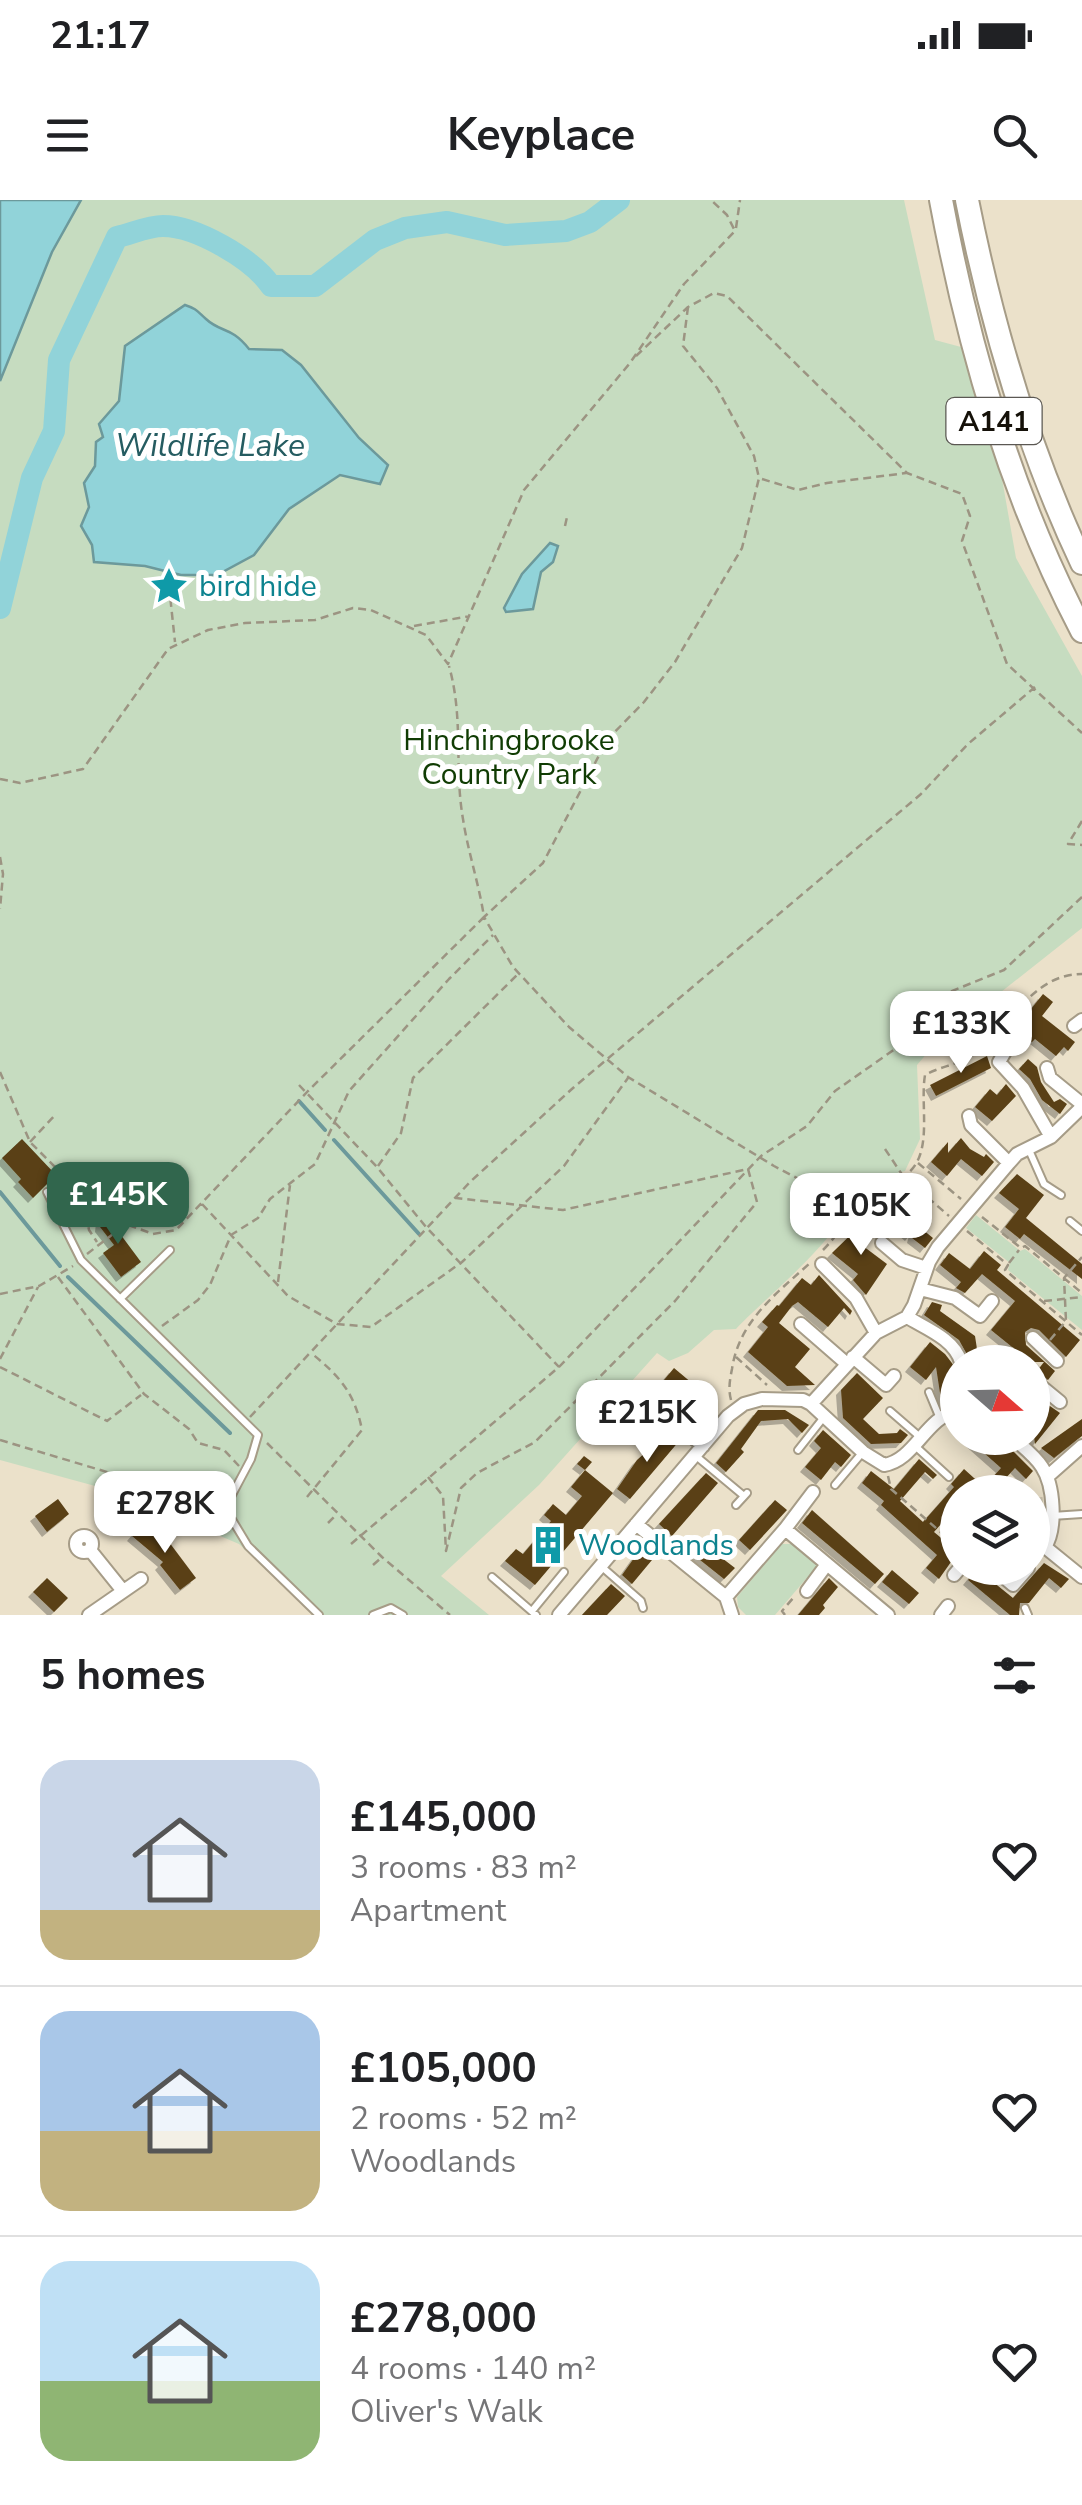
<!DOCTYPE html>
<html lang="en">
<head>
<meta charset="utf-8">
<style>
	:root { --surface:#fff; --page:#f2f2f2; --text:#202124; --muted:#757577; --line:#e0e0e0; --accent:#31664d }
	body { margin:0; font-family:"Nunito Sans",sans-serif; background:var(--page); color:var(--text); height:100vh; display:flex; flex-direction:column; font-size:38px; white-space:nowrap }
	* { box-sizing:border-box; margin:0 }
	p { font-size:32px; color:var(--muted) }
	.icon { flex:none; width:55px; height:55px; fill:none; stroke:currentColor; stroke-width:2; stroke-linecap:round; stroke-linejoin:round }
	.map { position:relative; height:1415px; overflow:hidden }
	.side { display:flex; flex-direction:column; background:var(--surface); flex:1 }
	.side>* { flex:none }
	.needle { width:65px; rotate:110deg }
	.buttons { position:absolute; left:940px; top:1145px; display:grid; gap:20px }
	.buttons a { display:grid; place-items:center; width:110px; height:110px; border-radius:50%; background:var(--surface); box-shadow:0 5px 25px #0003; font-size:50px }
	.price { position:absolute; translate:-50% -85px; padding:0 22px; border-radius:20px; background:#fff; color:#222; font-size:32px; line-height:65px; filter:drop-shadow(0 2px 5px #0008) }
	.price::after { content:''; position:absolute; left:50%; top:60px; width:30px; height:22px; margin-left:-15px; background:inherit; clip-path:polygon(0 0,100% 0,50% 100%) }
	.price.on { background:var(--accent); color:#fff }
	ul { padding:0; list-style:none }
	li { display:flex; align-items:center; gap:30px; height:250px; padding:0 40px }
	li+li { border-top:2px solid var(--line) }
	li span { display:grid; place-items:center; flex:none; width:280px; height:200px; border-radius:30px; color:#555 }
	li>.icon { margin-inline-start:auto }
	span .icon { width:120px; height:120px; fill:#fffc; stroke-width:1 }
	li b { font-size:42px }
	h2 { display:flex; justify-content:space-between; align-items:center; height:120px; padding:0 40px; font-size:42px }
	.status { display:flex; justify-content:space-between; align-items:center; height:70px; padding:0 50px; background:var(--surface); direction:ltr }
	.status svg { height:28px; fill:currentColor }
	header { display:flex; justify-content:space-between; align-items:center; height:130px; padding:0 40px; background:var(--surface); font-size:45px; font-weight:700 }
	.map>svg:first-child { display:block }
	.green { fill:#c6dcc0 }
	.water { fill:#91d3d9; stroke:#6c999b; stroke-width:2.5 }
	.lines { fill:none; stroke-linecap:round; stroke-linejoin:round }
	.stream { stroke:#6c999b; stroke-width:4 }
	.river { stroke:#91d3d9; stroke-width:22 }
	.building { fill:#5a4117; filter:url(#shadow) }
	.minor-tunnel { stroke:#cbc2ad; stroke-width:12; stroke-dasharray:12 6; stroke-linecap:butt }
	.service-casing { stroke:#a69c87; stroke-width:10 }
	.minor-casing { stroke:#a69c87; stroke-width:16 }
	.trunk-casing { stroke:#a69c87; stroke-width:26 }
	.path { stroke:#9c9482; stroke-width:2.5; stroke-dasharray:8 5; stroke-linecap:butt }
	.service { stroke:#fff; stroke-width:6 }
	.minor { stroke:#fff; stroke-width:12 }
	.trunk { stroke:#fff; stroke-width:22 }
	.labels { text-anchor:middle; stroke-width:10; stroke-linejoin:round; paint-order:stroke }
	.shield { fill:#fff; stroke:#5b5853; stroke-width:2.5 }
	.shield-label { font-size:28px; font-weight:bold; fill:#151109 }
	.culture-label { font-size:30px; fill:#0d838f; stroke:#fff; text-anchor:start }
	.park-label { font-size:30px; fill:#103c03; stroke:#fff }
	.water-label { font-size:32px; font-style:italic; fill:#255c61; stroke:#fff }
</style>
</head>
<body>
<div class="status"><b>21:17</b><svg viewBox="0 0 49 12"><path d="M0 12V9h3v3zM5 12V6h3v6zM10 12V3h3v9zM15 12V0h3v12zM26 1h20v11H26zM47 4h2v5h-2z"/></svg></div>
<header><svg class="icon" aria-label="menu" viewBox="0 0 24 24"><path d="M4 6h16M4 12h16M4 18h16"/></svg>Keyplace<svg class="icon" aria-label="search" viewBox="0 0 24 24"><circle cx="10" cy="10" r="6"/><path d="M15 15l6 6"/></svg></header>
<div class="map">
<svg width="1082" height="1415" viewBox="0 0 1082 1415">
	<defs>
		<filter id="shadow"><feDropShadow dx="-5" dy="5" stdDeviation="0" flood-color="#0004"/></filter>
	</defs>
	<rect width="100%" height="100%" fill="#ebe1ca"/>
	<path class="green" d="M81,0H904L935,140L961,147L999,262L1016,358L1082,476V728L934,845L917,865L920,939L905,971L873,979L817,984L808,994L839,996C840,997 843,1010 843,1011C842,1035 756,1107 736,1129L714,1130L688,1153L669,1161L657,1153L539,1285L441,1376L489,1415H314L239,1344L117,1292L0,1260V181L52,52Z
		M976,1015L1020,1051L1025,1049L1082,1096V1130L1008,1070L1010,1063L966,1028Z
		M782,1344H792L818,1365L775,1415H746L738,1407L737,1397Z"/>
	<path class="water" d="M0,0H81L52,52L0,181Z
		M185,105C197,109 197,111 206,119C221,133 231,126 249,149L282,150L301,165L359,238L388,265L380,284L340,275L289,309L254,355L217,375H181L145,366L94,362L92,345L81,326L89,307L84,283L95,266L96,242L103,237L99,224L119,201L125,146Z
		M550,343L558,346L553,362L541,372L533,409L506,412L504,408L522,374Z"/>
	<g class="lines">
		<path class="stream" d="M299,901L325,930
			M334,940L419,1034
			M0,992L60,1066
			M68,1077L230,1233"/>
		<path class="river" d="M0,408L32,278L54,231L59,160L117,37C131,34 148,26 163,26C196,26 253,59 271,86H315L375,40L405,28L447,22L505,35L566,31L590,22L619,0"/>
	</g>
	<path class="building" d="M1043,794L1053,802L1042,816L1075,842L1068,851L1064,847L1056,856L1035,839L1032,842L1015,829Z
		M987,856L991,868L936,896L930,885Z
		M1028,859L1037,867L1041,882L1054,902L1060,899L1067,904L1060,914L1042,900L1030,879L1019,869Z
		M1006,884L1016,896L992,921L975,907L990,889L997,895Z
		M961,938L970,949L984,957L986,954L994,962L982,976L961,959L947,976L931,962L948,942V953Z
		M22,939L56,975L33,998L18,982L21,979L2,958Z
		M1017,974L1044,995L1026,1018L1082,1064V1079L1024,1034L1020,1039L1005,1027L1019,1009L999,993Z
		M913,988L928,1001L912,1021L933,1038L925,1048L912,1038L914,1031L910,1036L893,1022L910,1001L905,997Z
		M107,1013L116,1016L120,1022L115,1027L141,1062L121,1077L103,1053L114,1045L100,1027L101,1018Z
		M868,1018L875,1024L859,1043L887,1064L866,1095L853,1080L858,1074L832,1053Z
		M984,1051L1001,1065L997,1070L1080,1140L1066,1157L1039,1130L1031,1128L1025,1132L1026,1145L1055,1171L1048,1180L1037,1171L1044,1162H1011L1017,1151L991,1130L1015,1101L982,1074L965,1093L956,1088L961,1082L940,1065L949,1053L970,1069Z
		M819,1075L852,1111L850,1115L844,1108L828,1127L798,1102L792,1106L779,1123L810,1149L795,1167L815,1185L787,1186L748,1152L768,1127L762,1122L777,1105L779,1106L802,1078L811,1085Z
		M932,1102L942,1105L940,1111L975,1136L979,1162H971L959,1140L924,1115Z
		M930,1142L945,1154L958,1171V1200L942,1206L936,1167L926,1180L910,1167Z
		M674,1168L711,1199L701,1211L664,1180Z
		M857,1173L883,1198L863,1219L879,1234L897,1233L900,1229L908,1235L901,1243L871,1244L843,1218L841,1190Z
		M1047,1204L1060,1213L1035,1244L1032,1222Z
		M758,1210H785L809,1225L802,1233L788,1219L761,1221L741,1249L744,1252L726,1272L716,1263Z
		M1082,1219V1236L1054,1258L1041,1248Z
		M823,1230L851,1255L841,1267L835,1262L821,1280L805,1267L821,1248L814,1241Z
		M669,1231L680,1240L630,1299L617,1289L637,1260Z
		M967,1238H1000L1033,1271L1026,1279L1015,1268L993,1292H958V1305L934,1332L958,1352L939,1379L926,1368L937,1355L881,1305L884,1301L862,1283L871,1271L894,1289L919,1259L937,1275L933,1279L925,1272L900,1301L923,1322L954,1287L951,1284L964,1269L984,1287L1001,1268Z
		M584,1256L592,1262L585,1270L613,1293L535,1385L505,1361L516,1349L523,1354L551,1321L544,1315L553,1304L566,1315L582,1296L571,1287L585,1270L577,1264Z
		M706,1273L718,1283L672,1336L659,1324Z
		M58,1299L69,1314L47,1332L35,1316Z
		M775,1300L787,1310L750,1350L739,1340Z
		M812,1310L884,1374L875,1384L802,1323Z
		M144,1322L169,1342L196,1378L180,1390L160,1365L163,1362L132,1336Z
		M644,1344L657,1354L632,1384L622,1375Z
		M705,1345L735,1368L724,1379L695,1356Z
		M1044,1363L1069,1379L1061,1388L1049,1378L1029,1403H1020L1019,1415H1010L968,1380L977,1369L1013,1398Z
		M892,1370L919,1393L909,1404L882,1382Z
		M47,1378L68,1398L54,1412L33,1392Z
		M829,1378L838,1387L823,1405L825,1408L819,1415H798Z
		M611,1384L625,1396L607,1415H582Z"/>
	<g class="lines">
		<path class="minor-tunnel" d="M1032,1304L1043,1303"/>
		<g class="service-casing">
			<path id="service" d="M1029,950L1044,984L1061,995
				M47,992L81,1060L258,1235L251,1259L225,1308L248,1346L319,1415
				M1070,1021L1082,1031
				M120,1099L170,1050
				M989,1162H990
				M929,1192L939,1216
				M890,1211L920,1237
				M914,1245L949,1277
				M798,1250L824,1217
				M696,1256L744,1296
				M835,1285L862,1253
				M736,1305L747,1293
				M1052,1316L1082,1314
				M602,1367L641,1401L643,1408
				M492,1377L536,1415
				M1025,1408L1028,1415
				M532,1411L564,1372
				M373,1415L391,1408L403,1415"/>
		</g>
		<g class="minor-casing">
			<path id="minor" d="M1074,826L1082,820
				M1010,843L999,862L1023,888L1051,937
				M1047,868L1050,878L1082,904
				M969,916L971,925L1009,963
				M882,1043L902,1060L926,1068
				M822,1064L856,1098L876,1133
				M920,1089L955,1098L980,1116L992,1101
				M907,1117C927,1129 954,1139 961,1162
				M801,1124L847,1164
				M1033,1138L1057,1161
				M853,1157L886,1185L894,1176
				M1032,1179L1060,1202
				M811,1204L876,1133L907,1117L914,1105L929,1062L938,1047L1009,963L1017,954L1051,937L1082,907
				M649,1212L658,1208L703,1246
				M1013,1238C1023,1247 1035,1256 1042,1267C1054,1285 1057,1328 1045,1347L1082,1377
				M1047,1277L1082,1246
				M636,1324L726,1397L732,1415
				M785,1329L813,1292
				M76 1344a8 8 0 1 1 16 0a8 8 0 1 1-16 0Z
				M90,1350L123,1391
				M993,1368L1013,1385L1028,1368
				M954,1375L960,1368
				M807,1391L827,1364
				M726,1397L785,1329L888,1415
				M89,1415L141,1379
				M559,1415L728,1216L744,1204L762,1199L803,1200L811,1204L863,1252L884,1265C915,1260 925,1218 958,1210
				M941,1415L948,1406"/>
		</g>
		<g class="trunk-casing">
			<path id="trunk" d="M941,0C969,150 1011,295 1082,431
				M967,0C992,126 1027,247 1082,363"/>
		</g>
		<path class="path" d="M736,28L740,0
			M688,107L683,146L717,188L754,256L759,278L742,348L675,462L644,502L607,540L543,663L484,717L513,767L569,827L628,877L774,966L814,987L853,989
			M636,156L688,107L714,93L727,96L907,273L962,294L970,316L962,341L1007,464L1082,533
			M762,279L798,290L827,283L906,273
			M565,326L567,317
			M169,386L175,442
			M414,426L470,416
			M0,579L20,583L83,569L168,449L208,430L245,423L315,420L353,408L371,410L426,435L448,464L524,290L630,163L684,84L735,31L727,15L711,0
			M1082,621L1068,644L1082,645
			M0,657L3,674L0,709
			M0,872L30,942L67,979L85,1009L89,1030L97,1042
			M299,885L377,967L426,1027L559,1167
			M30,942L56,914
			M885,949L903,976L949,1016
			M918,963L961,999
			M378,966L401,933L413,878L519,773
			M202,1004L288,1096L337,1124L371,1127L462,1062L564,966L628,878
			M982,1017L1021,1048L1025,1046L1082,1093
			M967,1031L1008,1065L1005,1070L1082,1135
			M823,1050C851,1022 838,1016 853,989C866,986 880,985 893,981C938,967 919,910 925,875C941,866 961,864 976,853C1011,826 1032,774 1082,774
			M87,1054L126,1024L153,1034L176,1030L308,891L484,717C479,684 468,652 463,619C454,568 464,519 449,466
			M1009,1063L1019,1050
			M58,1077L144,1194L189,1229L198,1243L224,1250L239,1266
			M278,1082L290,985
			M0,1094L39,1086L73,1066
			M1044,1101L1082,1097
			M162,1126L198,1100L210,1085L231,1035L258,1018L270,999L315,964L349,891L449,779L493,735
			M1050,1140L1066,1121L1064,1078L1082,1057
			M736,1157L767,1185
			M0,1159L38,1087
			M0,1167L107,1221L141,1195
			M731,1200C728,1189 730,1179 732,1169C739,1121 776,1094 810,1063
			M250,1217L470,982L573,888L921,594L968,544L1035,487
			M0,1240L214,1304
			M267,1243L382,1357L450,1415
			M888,1276L891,1289L951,1341L958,1339
			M428,1277L443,1296L446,1351L461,1288L477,1273L535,1242L675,1101L757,1002L748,969L563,1010L456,998
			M307,1297L362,1230C355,1194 340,1176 311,1153
			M328,1323L337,1314
			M351,1344L559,1167L761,956L807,926L835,891L895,849L947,793L1004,770L1082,697
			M373,1365L381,1358
			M785,1415L782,1411L794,1397"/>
		<use href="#service" class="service"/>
		<use href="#minor" class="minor"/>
		<use href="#trunk" class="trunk"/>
	</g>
	<defs>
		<g id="sight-bare" transform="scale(3)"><path d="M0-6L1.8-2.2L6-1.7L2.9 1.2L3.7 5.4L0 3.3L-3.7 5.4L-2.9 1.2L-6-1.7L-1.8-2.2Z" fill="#0f9aa8" stroke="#fff" stroke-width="2.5" paint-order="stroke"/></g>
		<g id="building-bare" transform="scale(3)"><path d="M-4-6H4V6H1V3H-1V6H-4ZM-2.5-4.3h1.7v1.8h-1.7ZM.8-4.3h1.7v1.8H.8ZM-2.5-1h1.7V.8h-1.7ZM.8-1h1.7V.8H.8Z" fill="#0f9aa8" stroke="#fff" stroke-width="2.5" paint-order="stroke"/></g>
	</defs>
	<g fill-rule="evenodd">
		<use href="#sight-bare" x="169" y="386"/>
		<use href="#building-bare" x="548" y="1345"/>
	</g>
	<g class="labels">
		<rect class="shield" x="946.5" y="198" width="95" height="46" rx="8"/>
		<g class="shield-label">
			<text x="994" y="231">A141</text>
		</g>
		<g class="culture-label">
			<text x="199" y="396">bird hide</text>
			<text x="578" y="1355">Woodlands</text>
		</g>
		<g class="park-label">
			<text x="509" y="550">Hinchingbrooke<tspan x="509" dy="34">Country Park</tspan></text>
		</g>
		<g class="water-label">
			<text x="210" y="256">Wildlife Lake</text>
		</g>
	</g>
</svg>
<div class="buttons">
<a><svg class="needle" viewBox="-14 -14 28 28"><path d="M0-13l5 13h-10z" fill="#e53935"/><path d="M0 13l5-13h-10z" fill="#757577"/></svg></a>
<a><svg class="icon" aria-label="layers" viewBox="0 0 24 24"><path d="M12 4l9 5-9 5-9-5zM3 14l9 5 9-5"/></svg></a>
</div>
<b class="price" style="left:961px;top:876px">£133K</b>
<b class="price on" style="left:118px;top:1047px">£145K</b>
<b class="price" style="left:861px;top:1058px">£105K</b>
<b class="price" style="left:647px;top:1265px">£215K</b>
<b class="price" style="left:165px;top:1356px">£278K</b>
</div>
<section class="side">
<h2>5 homes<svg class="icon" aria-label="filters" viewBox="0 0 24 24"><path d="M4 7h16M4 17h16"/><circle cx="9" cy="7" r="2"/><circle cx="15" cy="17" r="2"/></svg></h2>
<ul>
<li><span style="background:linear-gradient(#c9d6e8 75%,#c2b280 0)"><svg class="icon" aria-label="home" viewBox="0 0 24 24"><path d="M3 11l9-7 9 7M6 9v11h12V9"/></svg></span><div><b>£145,000</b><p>3 rooms · 83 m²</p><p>Apartment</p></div><svg class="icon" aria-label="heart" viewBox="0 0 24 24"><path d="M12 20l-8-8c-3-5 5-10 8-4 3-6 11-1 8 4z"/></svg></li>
<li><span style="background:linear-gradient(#a9c7e8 60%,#c2b280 0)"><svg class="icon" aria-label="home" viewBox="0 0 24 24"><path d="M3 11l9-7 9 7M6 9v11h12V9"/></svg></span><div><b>£105,000</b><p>2 rooms · 52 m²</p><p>Woodlands</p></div><svg class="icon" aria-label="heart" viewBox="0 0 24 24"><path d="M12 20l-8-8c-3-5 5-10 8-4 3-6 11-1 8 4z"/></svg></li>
<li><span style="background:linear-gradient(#bfe0f5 60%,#8fb573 0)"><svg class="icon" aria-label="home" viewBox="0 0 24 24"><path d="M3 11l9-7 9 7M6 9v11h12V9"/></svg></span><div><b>£278,000</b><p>4 rooms · 140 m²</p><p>Oliver's Walk</p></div><svg class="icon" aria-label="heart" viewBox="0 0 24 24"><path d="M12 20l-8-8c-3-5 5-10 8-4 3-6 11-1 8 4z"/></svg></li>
</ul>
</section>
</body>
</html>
